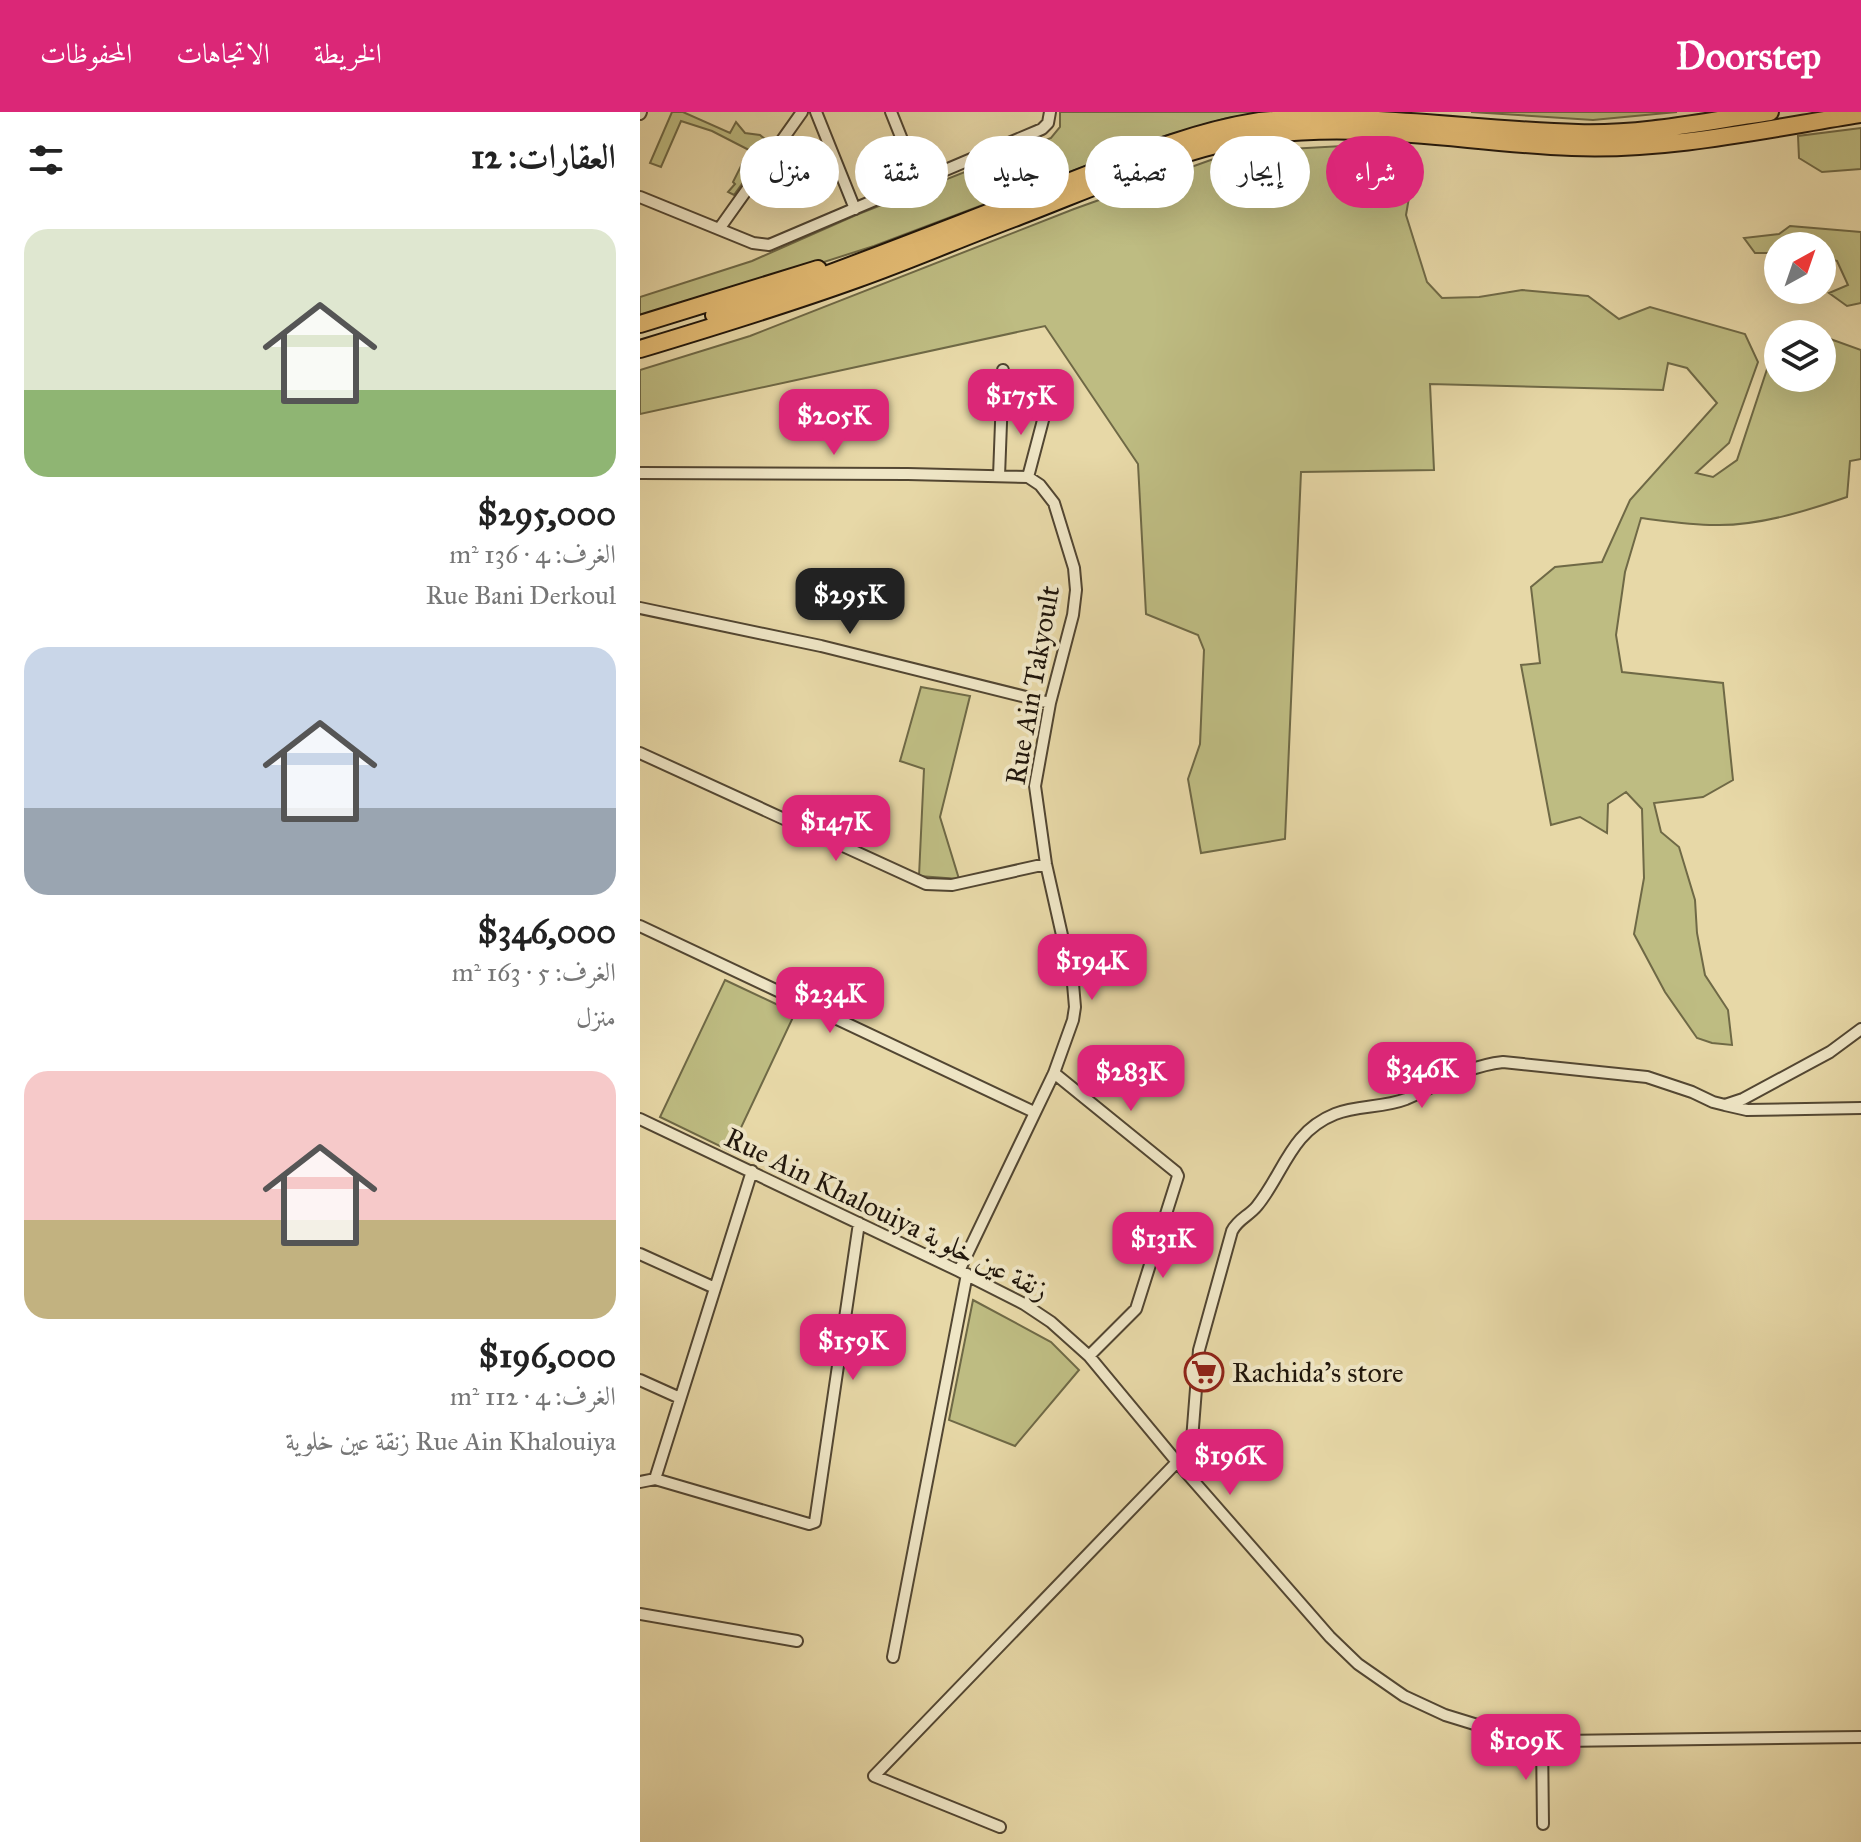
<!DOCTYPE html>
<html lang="ar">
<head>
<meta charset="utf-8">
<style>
	:root { --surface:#fff; --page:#f2f2f2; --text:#222; --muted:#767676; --accent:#db2777 }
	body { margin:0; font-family:"IM FELL Great Primer",Amiri,serif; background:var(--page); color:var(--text); direction:rtl; height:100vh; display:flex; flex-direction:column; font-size:30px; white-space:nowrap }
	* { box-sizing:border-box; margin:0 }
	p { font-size:26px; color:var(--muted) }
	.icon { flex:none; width:44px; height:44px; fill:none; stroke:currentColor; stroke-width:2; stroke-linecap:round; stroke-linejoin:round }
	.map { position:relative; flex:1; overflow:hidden; direction:ltr }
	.sheet { display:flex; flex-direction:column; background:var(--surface); width:640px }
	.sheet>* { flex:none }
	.top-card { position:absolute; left:24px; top:24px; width:760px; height:72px; direction:rtl; display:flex; gap:16px }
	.needle { width:52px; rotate:40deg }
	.tools { position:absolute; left:1124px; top:120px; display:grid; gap:16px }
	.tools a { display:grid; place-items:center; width:72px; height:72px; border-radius:50%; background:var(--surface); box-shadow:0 8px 32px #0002; font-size:40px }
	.price { position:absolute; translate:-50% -68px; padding:0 18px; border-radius:16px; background:var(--accent); color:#fff; font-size:26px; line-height:52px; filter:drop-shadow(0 2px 4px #0008) }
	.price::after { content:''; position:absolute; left:50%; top:48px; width:24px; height:18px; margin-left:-12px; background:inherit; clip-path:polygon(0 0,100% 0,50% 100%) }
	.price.selected { background:#222; color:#fff }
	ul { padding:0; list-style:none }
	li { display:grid; align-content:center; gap:16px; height:424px; padding:0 24px }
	li span { display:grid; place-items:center; height:248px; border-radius:24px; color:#555 }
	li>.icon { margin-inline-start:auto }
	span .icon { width:144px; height:144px; fill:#fffc; stroke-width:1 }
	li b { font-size:34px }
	h2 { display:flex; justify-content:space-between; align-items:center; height:96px; padding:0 24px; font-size:34px }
	.pill { padding:0 28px; border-radius:36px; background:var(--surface); box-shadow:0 8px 32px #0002; font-size:28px; line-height:72px }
	.pill.selected { background:var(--accent); color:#fff }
	header { display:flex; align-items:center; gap:48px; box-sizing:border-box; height:112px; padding:0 40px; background:var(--accent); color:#fff }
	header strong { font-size:38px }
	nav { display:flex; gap:44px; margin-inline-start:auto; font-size:28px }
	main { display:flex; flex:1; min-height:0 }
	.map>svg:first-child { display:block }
	.green { fill:#bebc82; stroke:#6f6946; stroke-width:2 }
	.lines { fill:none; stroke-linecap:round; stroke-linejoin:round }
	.minor-casing { stroke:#524632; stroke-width:14 }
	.highway-casing { stroke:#20160b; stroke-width:20 }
	.minor { stroke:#efe6c6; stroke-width:10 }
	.highway { stroke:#e4bc74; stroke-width:16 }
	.labels { text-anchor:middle; stroke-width:8; stroke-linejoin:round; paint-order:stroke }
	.street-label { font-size:28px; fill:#20160b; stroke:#efe6c6 }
	.poi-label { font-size:28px; fill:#20160b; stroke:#efe6c6; text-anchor:start }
</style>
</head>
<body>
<header>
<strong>Doorstep</strong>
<nav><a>الخريطة</a><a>الاتجاهات</a><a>المحفوظات</a></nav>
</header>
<main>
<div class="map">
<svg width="1221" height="1730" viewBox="0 0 1221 1730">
	<rect width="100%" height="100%" fill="#e7d8a7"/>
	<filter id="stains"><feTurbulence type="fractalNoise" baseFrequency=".0025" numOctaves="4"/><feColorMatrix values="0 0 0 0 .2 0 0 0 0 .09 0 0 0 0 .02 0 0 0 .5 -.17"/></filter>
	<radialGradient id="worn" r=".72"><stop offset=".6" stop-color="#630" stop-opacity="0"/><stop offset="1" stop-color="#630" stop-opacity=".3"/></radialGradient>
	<path class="green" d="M32,0H43L90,21L96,10L105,21L120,23L126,28L122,35L127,37L94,83L88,80L95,72L93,70L109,38L72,19L41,9L21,55L10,51Z
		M420,0H636L587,6L522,25L234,134L121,170L0,204V185L112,149L216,103L411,26L420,15Z
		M831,0H1037L953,8Z
		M1221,16V57L1182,60L1159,46L1158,24Z
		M758,31L772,68L766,103L787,170L802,186L839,185L882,178L948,184L979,207L1010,195L1105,222L1118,250L1089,331L1056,361L1073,365L1097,348L1136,230L1138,229V266H1182V224L1221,238V347L1210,349L1207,385C1166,399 1119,414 1075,413C1050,413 1025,409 1001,406L985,460L976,523L982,560L1083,571L1093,668L1063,685L1014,691L1021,720L1039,735L1055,788L1057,821L1065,863L1088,898L1092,933L1072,931L1057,926L1025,880L994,822L1004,766L1002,697L986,680L968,692L967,721L940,705L911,713L881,553L900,551L891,475L915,455L962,450L990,388L1077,291L1047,256L1028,251L1023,278L790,272L794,358L661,360L645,727L561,741L548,667L560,632L564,538L558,523L506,502L498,352L405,214L0,302V258L110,224L434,97L593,40Z
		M1150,114L1221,120V191L1207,194L1189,181L1208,173L1197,149L1182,146V134H1138V141H1115L1104,126L1139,122Z
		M281,575L330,584L300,705L319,767L279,764L284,657L260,649Z
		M85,868L155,901L90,1039L20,1005Z
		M333,1188L411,1230L439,1258L375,1334L309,1308Z"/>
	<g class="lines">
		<g class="minor-casing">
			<path id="minor" d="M176,0L215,97
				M251,0L279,70
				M0,2L1,0
				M0,85L113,131L129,133L402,17L408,11L410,0
				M79,117L162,0
				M0,361L268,362L388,365L400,373L414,391L434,456L436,478L433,503L410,591L395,674L406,752L433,872L435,895L433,908L414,961L319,1159
				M359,364L363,258
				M388,365L407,293
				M0,496L181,534L410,591
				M0,641L286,772L312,773L406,752
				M0,814L394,1000
				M414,961L536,1060L538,1064L496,1197L449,1244
				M1085,993L1107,998L1221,996
				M0,1007L319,1159L384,1192L411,1210L449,1244L537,1350L690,1525L718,1552L764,1584L805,1603L857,1619L920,1629L1221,1625
				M0,1142L75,1176
				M0,1268L40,1286
				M15,1367L112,1059
				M0,1370L15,1367L169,1412L175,1410L219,1111
				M0,1502L157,1529
				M253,1545L327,1162
				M902,1627L903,1712
				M360,1715L234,1664L537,1350L551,1341L559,1238L592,1119C598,1107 609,1104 617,1094C644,1061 650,1020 695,1002C717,993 743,996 766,987C799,973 826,954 863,950L1007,965L1052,980L1073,990L1085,993L1103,987L1190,940L1221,917"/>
		</g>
		<g class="highway-casing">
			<path id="highway" d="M74,203C189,164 300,119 413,76C481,50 548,20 620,9C727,0 831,18 938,21C1003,23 1067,9 1130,0
				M0,212L178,157
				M0,237C73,215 145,193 217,167C271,148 323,125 377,105C453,76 542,35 623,23C727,9 828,31 932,35C1028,39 1126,17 1221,2"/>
		</g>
		<use href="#minor" class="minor"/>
		<use href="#highway" class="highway"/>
	</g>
	<defs>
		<g id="supermarket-ring" transform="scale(2)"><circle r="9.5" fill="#efe6c6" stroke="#8f2418" stroke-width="1.5"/><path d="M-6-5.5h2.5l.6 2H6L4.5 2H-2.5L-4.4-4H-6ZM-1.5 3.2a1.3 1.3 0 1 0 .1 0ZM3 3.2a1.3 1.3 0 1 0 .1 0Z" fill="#8f2418"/></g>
	</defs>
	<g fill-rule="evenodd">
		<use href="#supermarket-ring" x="564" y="1260"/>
	</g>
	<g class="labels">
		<g class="street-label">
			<text transform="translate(392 573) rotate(-80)" y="10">Rue Ain Takyoult</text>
			<text transform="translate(247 1101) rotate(26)" y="10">Rue Ain Khalouiya زنقة عين خلوية</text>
		</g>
		<g class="poi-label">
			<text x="592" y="1270">Rachida's store</text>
		</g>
	</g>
	<rect width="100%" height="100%" filter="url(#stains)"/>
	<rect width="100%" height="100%" fill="url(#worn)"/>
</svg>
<div class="tools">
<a><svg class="needle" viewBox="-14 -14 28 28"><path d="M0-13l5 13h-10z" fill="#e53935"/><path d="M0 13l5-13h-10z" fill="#767676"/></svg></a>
<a><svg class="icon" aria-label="layers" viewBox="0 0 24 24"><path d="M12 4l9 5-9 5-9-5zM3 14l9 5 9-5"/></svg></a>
</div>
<b class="price" style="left:381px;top:325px">$175K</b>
<b class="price" style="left:194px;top:345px">$205K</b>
<b class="price selected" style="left:210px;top:524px">$295K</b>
<b class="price" style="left:196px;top:751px">$147K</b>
<b class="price" style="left:452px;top:890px">$194K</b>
<b class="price" style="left:190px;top:923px">$234K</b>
<b class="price" style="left:782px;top:998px">$346K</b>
<b class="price" style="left:491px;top:1001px">$283K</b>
<b class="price" style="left:523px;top:1168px">$131K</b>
<b class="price" style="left:213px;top:1270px">$159K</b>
<b class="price" style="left:590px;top:1385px">$196K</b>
<b class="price" style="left:886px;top:1670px">$109K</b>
<div class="top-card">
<a class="pill selected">شراء</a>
<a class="pill">إيجار</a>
<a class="pill">تصفية</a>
<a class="pill">جديد</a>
<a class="pill">شقة</a>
<a class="pill">منزل</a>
</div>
</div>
<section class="sheet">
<h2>العقارات: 12<svg class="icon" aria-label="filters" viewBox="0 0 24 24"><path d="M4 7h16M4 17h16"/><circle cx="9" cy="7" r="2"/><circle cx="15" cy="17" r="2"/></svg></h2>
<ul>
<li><span style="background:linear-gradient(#dfe7d0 65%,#8fb573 0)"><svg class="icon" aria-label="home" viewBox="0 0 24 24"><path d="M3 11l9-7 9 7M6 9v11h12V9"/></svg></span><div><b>$295,000</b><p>الغرف: 4 · 136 m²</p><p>Rue Bani Derkoul</p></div></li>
<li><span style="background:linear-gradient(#c9d6e8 65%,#9aa5b1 0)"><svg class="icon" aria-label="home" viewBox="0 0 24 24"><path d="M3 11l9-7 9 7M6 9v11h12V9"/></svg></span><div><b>$346,000</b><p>الغرف: 5 · 163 m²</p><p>منزل</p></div></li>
<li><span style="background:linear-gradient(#f6c9c9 60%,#c2b280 0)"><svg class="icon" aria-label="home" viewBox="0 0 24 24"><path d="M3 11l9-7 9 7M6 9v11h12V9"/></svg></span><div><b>$196,000</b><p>الغرف: 4 · 112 m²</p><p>Rue Ain Khalouiya زنقة عين خلوية</p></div></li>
</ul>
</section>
</main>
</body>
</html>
